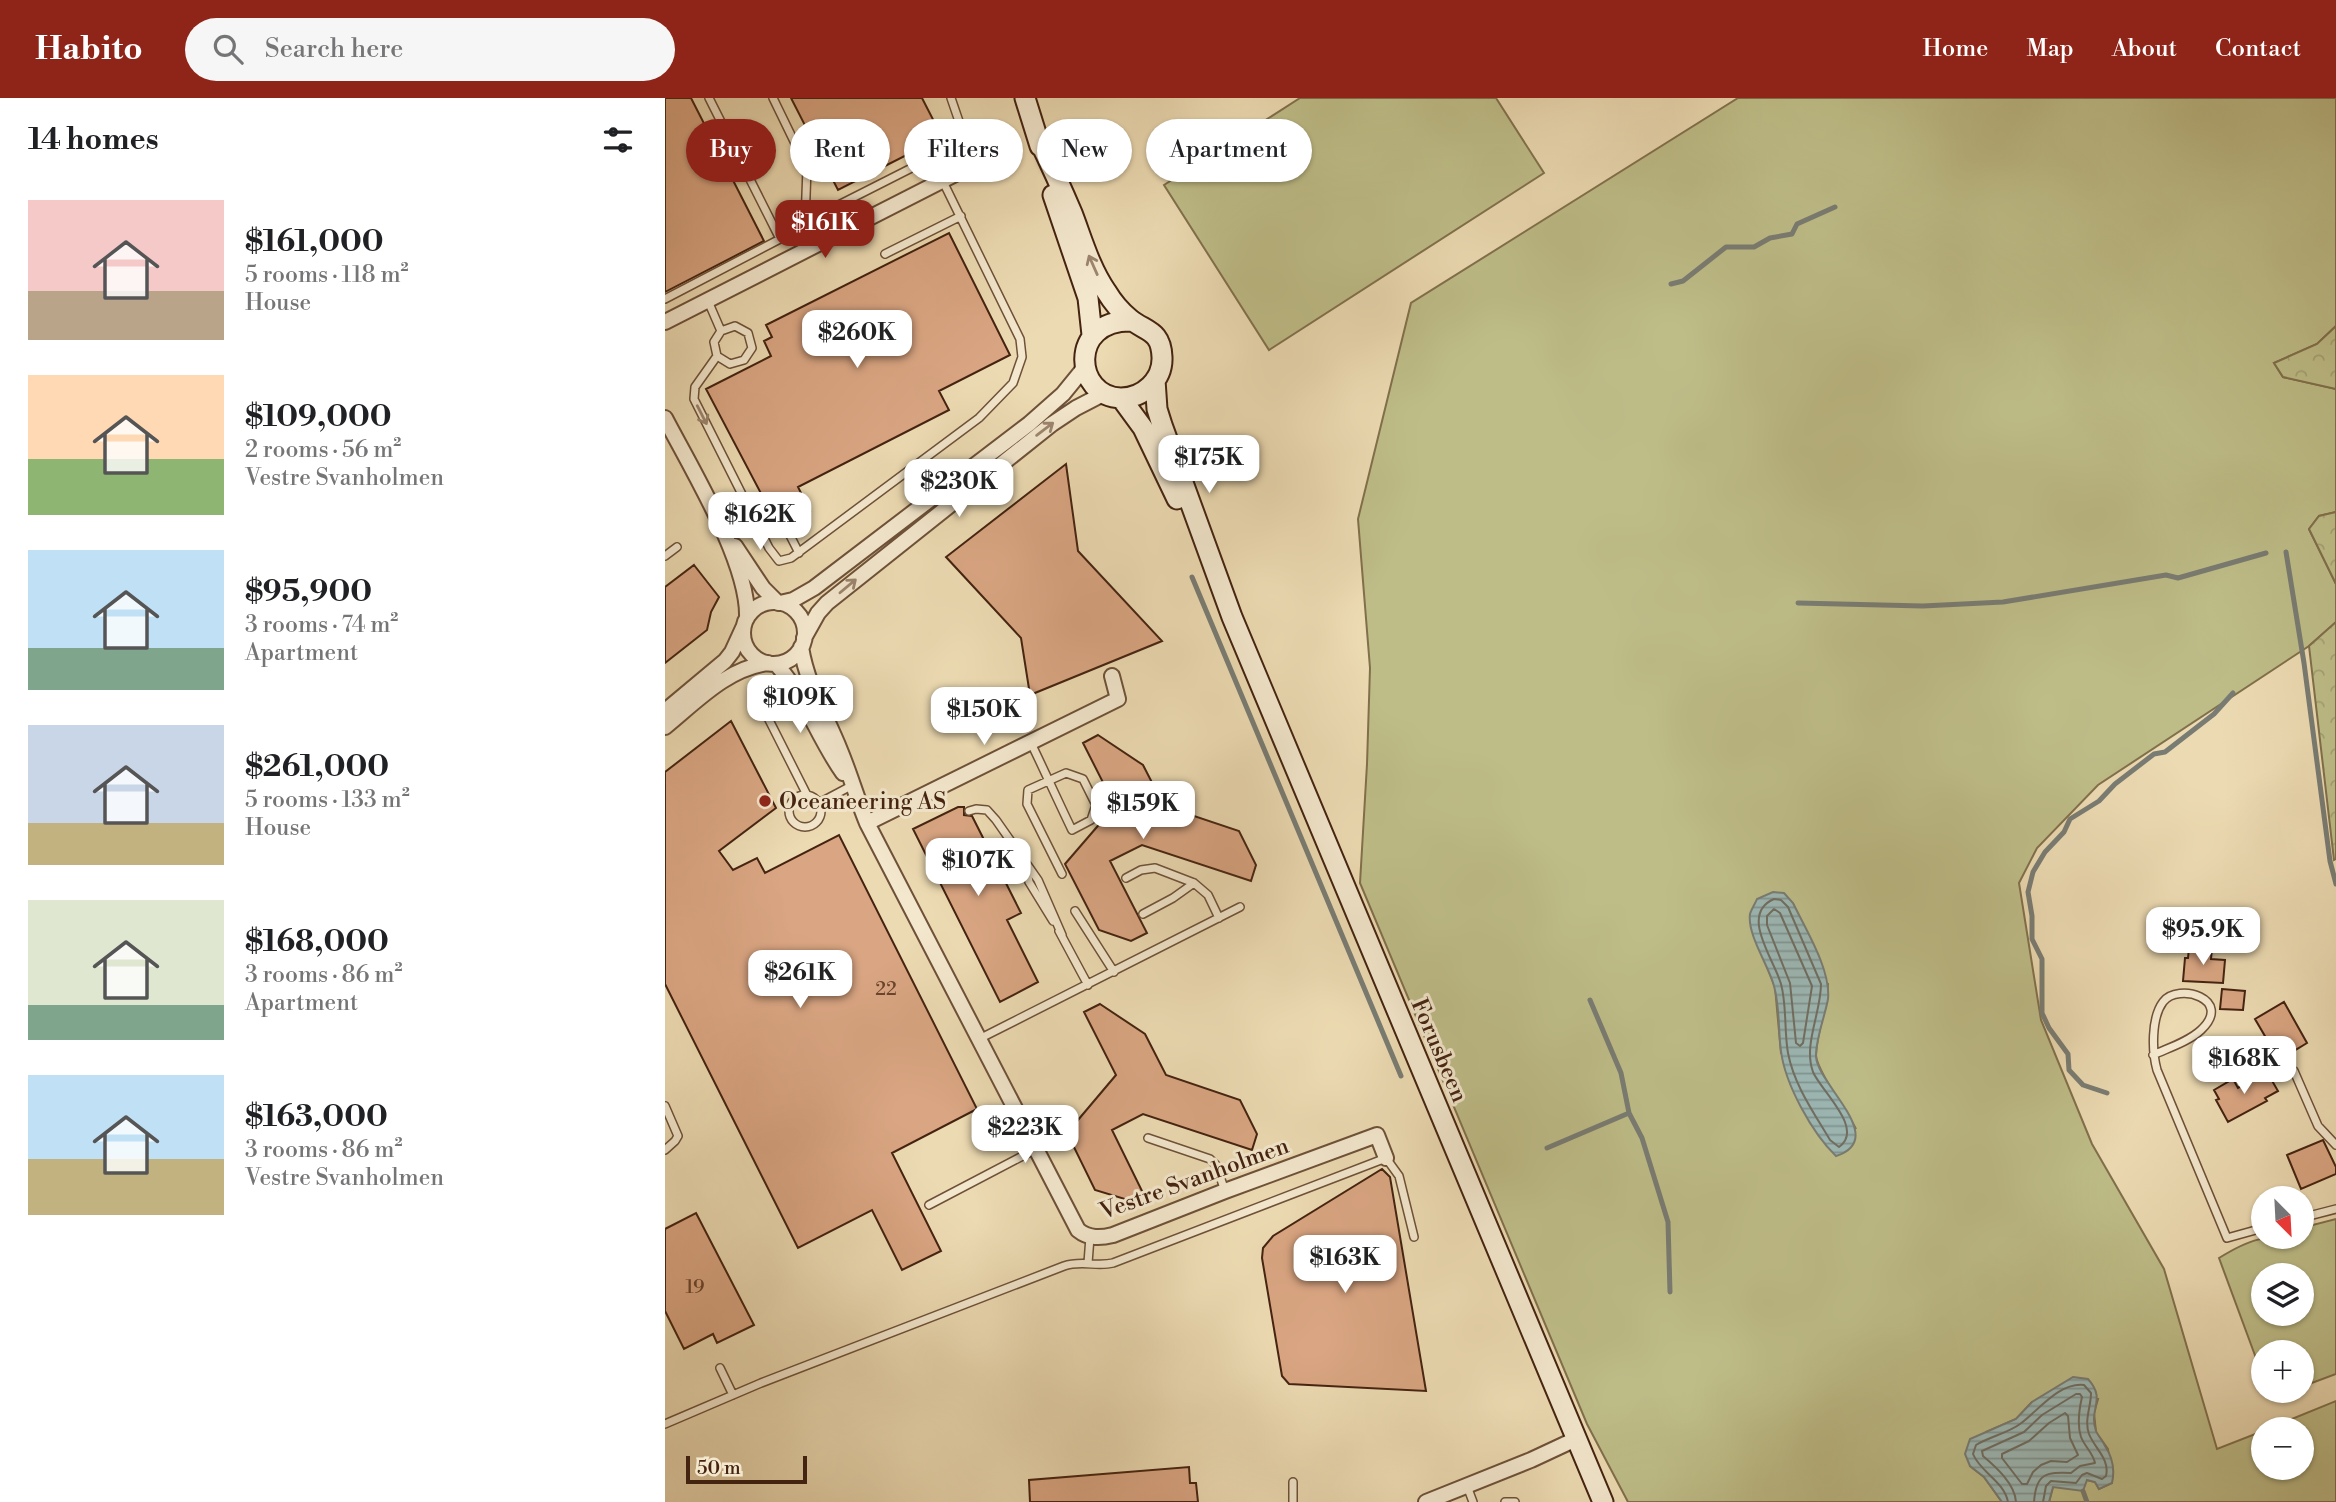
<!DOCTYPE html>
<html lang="en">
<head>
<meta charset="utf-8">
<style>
	:root { --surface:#fff; --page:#f6f6f6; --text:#202124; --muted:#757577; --accent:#8f2418 }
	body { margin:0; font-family:"Libre Bodoni",serif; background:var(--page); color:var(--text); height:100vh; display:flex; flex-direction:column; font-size:26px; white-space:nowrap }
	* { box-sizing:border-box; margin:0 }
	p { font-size:23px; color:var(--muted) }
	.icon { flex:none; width:38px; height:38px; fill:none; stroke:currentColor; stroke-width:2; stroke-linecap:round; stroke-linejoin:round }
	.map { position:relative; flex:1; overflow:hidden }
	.side { display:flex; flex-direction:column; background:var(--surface); width:665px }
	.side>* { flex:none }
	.guide { position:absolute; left:21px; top:21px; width:665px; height:63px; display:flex; gap:14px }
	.needle { width:46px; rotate:156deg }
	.buttons { position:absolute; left:1586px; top:1088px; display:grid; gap:14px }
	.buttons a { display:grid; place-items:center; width:63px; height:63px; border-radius:50%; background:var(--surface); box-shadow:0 2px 5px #0004; font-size:35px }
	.scale { position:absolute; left:21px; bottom:18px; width:121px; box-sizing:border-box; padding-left:7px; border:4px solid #442310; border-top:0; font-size:19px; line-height:24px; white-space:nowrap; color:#442310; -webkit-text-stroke:5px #f3e7cd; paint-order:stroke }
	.price { position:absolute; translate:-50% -60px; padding:0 16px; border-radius:14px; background:#fff; color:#222; font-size:23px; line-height:46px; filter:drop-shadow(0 2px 4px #0008) }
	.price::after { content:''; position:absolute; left:50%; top:42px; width:21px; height:16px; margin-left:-10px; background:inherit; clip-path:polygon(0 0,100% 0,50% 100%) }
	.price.active { background:var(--accent); color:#fff }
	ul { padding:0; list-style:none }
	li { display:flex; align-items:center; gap:21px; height:175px; padding:0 28px }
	li span { display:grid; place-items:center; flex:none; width:196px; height:140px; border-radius:0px; color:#555 }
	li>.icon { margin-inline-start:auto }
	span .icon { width:84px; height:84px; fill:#fffc; stroke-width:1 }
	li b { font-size:30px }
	h2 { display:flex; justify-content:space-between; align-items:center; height:84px; padding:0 28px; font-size:30px }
	.chip { padding:0 24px; border-radius:32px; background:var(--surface); box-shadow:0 2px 5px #0004; font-size:24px; line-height:63px }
	.chip.active { background:var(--accent); color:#fff }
	header { display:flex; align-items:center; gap:42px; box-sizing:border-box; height:98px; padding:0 35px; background:var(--accent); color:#fff }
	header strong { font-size:33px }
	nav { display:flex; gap:38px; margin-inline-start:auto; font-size:24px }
	.search { width:490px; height:63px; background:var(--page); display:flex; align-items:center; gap:18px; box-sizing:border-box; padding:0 24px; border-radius:38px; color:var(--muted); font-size:26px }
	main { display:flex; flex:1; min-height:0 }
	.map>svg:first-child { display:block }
	.grass { fill:#bebd88; stroke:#81704c; stroke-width:2; fill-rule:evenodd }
	.forest { fill:url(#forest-crowns); stroke:#81704c; stroke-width:2 }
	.water { fill:url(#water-rules); stroke:#797c73; stroke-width:2 }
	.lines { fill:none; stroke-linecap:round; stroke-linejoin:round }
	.shore { stroke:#706e62; stroke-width:2 }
	.stream { stroke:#797c73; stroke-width:5 }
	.building { fill:#d9a582; stroke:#442310; stroke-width:2 }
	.service-casing { stroke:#6e5138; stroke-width:10 }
	.minor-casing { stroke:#6e5138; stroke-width:18 }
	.secondary-casing { stroke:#442310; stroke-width:23 }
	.service { stroke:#f3e7cd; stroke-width:7 }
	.minor { stroke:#f3e7cd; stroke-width:14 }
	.secondary { stroke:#f3e7cd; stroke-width:19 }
	.oneway { stroke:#9c856e }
	.poi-dot { fill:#8f2418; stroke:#f3e7cd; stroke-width:2.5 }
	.labels { text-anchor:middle; stroke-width:6; stroke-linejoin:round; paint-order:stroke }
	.number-label { font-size:19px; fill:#69442c }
	.poi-label { font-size:23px; fill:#442310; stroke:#f3e7cd; text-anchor:start }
	.street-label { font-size:23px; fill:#442310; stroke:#f3e7cd }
</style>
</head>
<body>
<header>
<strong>Habito</strong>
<div class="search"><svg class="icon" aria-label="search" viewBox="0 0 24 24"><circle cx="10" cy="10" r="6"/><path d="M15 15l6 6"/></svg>Search here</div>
<nav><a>Home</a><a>Map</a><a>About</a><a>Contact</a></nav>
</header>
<main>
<section class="side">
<h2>14 homes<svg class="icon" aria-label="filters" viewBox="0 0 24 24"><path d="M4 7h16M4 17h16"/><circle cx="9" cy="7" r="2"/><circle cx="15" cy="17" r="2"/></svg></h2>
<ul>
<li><span style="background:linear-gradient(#f6c9c9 65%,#b9a48a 0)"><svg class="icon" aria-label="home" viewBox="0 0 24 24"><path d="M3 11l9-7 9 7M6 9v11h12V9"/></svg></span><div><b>$161,000</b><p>5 rooms · 118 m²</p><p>House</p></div></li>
<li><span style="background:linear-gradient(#ffd9b3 60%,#8fb573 0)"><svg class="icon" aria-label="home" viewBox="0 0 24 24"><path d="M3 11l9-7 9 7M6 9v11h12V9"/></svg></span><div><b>$109,000</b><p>2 rooms · 56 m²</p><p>Vestre Svanholmen</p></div></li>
<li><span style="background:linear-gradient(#bfe0f5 70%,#7fa58c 0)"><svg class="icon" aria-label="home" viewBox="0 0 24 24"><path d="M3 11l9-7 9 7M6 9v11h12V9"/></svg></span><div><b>$95,900</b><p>3 rooms · 74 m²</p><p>Apartment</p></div></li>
<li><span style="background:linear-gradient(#c9d6e8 70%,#c2b280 0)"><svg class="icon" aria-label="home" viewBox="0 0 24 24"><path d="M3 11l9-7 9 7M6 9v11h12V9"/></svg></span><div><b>$261,000</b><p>5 rooms · 133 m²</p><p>House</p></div></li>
<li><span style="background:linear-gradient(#dfe7d0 75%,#7fa58c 0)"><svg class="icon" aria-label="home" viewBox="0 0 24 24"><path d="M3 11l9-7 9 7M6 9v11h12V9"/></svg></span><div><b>$168,000</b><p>3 rooms · 86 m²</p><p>Apartment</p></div></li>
<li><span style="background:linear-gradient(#bfe0f5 60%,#c2b280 0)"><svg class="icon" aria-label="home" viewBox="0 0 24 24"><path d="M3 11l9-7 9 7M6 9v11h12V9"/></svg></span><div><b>$163,000</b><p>3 rooms · 86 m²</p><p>Vestre Svanholmen</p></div></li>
</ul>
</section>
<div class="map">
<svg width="1671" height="1404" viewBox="0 0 1671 1404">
	<defs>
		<pattern id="forest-crowns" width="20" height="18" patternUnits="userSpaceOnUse" patternTransform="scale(1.75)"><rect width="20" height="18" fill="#bebd88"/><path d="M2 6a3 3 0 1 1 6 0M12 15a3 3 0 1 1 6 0" fill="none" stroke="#a4a274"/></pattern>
		<pattern id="water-rules" width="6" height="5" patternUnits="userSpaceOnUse" patternTransform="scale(1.75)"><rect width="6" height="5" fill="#9cb8b5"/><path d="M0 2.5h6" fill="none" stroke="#819592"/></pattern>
	</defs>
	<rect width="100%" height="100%" fill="#ecdab2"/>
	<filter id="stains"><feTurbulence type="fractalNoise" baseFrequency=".00286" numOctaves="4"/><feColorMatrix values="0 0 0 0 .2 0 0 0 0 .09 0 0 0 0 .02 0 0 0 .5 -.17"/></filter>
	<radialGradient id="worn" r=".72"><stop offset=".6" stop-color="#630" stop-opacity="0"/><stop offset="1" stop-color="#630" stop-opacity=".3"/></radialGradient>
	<path class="grass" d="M635,0H831L879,75L604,252L499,87Z
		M1073,0H1671V228L1652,246L1609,265L1618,279L1671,291V414L1654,418L1644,431L1671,486V524L1644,548L1433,687L1372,750L1354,785L1376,922L1427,1046L1499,1171L1552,1351L1598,1333V1370H1636V1332H1600L1671,1303V1404H1384L1388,1389L1422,1382L1430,1384L1434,1391L1447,1385L1443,1351L1431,1334L1429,1315L1433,1301L1367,1304L1351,1321L1321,1334L1305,1368L1319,1379L1337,1404H963L922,1326L695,785L702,666L705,570L693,421L746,205ZM1087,831L1163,886C1162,910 1152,933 1151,957C1151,971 1183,1015 1191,1031L1116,955L1110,889Z
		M1671,1121V1276L1636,1289V1255H1598V1279L1554,1160C1588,1139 1597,1139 1636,1139V1130ZM1598,1178H1636V1216H1598Z"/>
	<path class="forest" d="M1671,228V291L1618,279L1609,265L1652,246Z
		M1671,414V486L1644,431L1654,418Z
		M1671,524V761L1669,762L1644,548Z"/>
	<path class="water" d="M1108,794L1119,795L1128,805C1141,832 1166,872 1163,901C1160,918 1150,943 1151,959C1153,987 1224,1041 1171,1058C1147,1035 1120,986 1116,953C1113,932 1115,909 1109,888C1104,868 1082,837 1085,816C1086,812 1090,806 1092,801Z
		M1408,1279L1423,1281C1442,1302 1423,1311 1431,1333C1433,1338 1438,1343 1440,1348C1448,1360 1450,1372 1447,1385L1434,1391L1430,1384L1422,1382L1418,1393L1388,1389L1384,1404H1337L1319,1379L1305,1368L1300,1356L1305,1341L1351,1321L1367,1304Z"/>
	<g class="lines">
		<path class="shore" d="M1109,801L1116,802L1123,809L1156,886C1156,915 1138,947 1148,974C1156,993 1200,1031 1174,1049L1165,1042C1149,1015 1129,987 1123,955C1119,933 1122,908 1116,886C1109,861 1074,816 1109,801Z
			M1109,811L1115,815L1147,888L1138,945L1135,948L1131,945L1125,885L1102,827V818Z
			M1400,1315L1403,1318L1405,1340L1413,1357L1402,1364L1386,1363L1376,1367L1368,1374L1362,1386H1357L1337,1360V1356L1364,1343L1384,1325Z
			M1343,1404C1339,1383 1315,1374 1308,1356L1311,1347C1324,1339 1343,1335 1355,1326C1373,1313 1394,1284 1419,1287L1426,1295C1426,1309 1419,1322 1424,1336C1430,1351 1445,1361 1441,1378L1437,1381L1422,1375L1417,1377L1411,1385L1386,1383L1381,1388L1378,1404
			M1351,1404C1350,1386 1331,1369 1318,1358L1317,1353L1359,1334L1377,1317L1411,1296H1415L1417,1299C1414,1312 1412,1327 1416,1339C1420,1349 1428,1355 1430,1365L1415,1368L1406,1375C1381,1374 1371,1375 1369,1404"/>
		<path class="stream" d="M1006,186L1018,183L1061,149H1089L1105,140L1127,136L1132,126L1170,109
			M1621,454L1639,565L1665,763L1671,786
			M527,479L736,978
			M1133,505L1258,508L1338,504L1501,477L1513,480L1601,455
			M925,902L956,975L964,1015L977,1040L1003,1124L1005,1194
			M1442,995L1418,987L1404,972L1403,956L1384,930L1377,915V861L1367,841V818L1363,794L1368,774L1380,754L1399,734L1405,721L1434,703L1450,686L1489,656L1500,654L1549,616L1568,595
			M882,1050L964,1015
			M1418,1393L1422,1404"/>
	</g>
	<path class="building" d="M0,0H26L99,143L0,194Z
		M126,0H257L277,39L173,92Z
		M284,135L345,257L274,293L284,312L133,389L145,413L125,423L111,400L101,405L41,291L106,258L99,243L107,239L101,227Z
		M401,366L413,453L497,543L365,597L356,540L281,459Z
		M29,467L54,499L46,514L42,532L0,565V489Z
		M66,623L111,710L54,753L68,772L92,760L100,775L174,737L312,1011L227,1055L276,1153L237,1172L207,1112L133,1150L0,886V674Z
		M433,637L478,667L499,708L574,733L591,767L586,783L477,747L445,763L482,835L466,843L434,832L400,766L450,708L418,645Z
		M293,709H299V717L307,718L356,815L342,822L373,884L335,904L248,731Z
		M1524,850L1547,851L1546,861L1560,862L1558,885L1518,883L1520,860H1523Z
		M1557,891L1580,893L1578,912L1555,911Z
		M1619,904L1642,945L1614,962L1590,921Z
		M435,906L480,936L501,977L575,1002L592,1036L587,1052L478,1016L447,1032L478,1095L463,1102L430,1092L402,1035L451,977L419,914Z
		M1602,974L1613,993L1600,1000L1602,1003L1563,1024L1551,1002L1554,1001L1549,992L1568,981L1573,990Z
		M1658,1042L1671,1069V1076L1636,1091L1622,1057Z
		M717,1071L725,1079L761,1293L624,1286L617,1278L597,1160L598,1150L608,1138Z
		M31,1115L89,1227L52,1245L48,1236L19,1251L0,1213V1131Z
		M524,1369L525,1385H531L533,1404H365L364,1382Z"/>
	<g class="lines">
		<g class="service-casing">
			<path id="service" d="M44,0L115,141
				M108,0L142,70L140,124L150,148
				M220,156L296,118
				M0,201L115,141L140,124L288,49L298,35L286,0
				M43,203L56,233
				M52,258L65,266L79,262L87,250L83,235L70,228L56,233L49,244L52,258L30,289L29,301L104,450L114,463L126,460L314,320L348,285L357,259L355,241L266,59
				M109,406L134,455
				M0,458L12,449
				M99,612L142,697
				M366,645C380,674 393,703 407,732L426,722L431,707L418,681L401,675L363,692L362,706L397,776
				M124 713a16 16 0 1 1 32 0a16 16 0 1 1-32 0Z
				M154,705L186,688
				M304,713L311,711L322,712L331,722L373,782L397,837
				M361,768L364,784L388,823
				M461,780L476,772L490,770L529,785L543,797L554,820
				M410,813L449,874
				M478,816L508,800L529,785
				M394,833L423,887
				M314,941L575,809
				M1488,957C1503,950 1523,944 1536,932C1569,901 1513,884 1498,904C1486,920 1487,954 1492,972L1562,1140L1598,1130
				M1629,973L1653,1028L1671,1047
				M0,1008L13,1038L10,1043L0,1052
				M483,1040L545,1061L551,1067L560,1093
				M264,1107L371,1051
				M1636,1120L1671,1111
				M423,1165L425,1139
				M55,1270L68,1297
				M0,1326L96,1285L399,1168C416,1162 432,1169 448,1165L721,1060L734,1078L749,1139
				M628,1384V1404
				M802,1388L808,1404
				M840,1404H850"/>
		</g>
		<g class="minor-casing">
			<path id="minor" d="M0,224L304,69
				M0,320C26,370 84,465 82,520
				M70,448L98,490L113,505
				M78 535a31 31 0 1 1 62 0a31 31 0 1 1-62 0Z
				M115,505L128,502L149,490L364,326L398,296L420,269
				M139,540L153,515L162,505L387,326L411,310L440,295
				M136,549C142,587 161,617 175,652C185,676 192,701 202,725L413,1132C424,1141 436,1140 448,1137L560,1093L712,1037L721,1060
				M111,566C140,598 153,640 178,675
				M0,613L60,563L67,554L78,530
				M0,629C32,603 61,571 103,565
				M202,725L453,601L447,578
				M761,1404L866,1362L911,1341"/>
		</g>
		<g class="secondary-casing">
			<path id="secondary" d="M360,0L375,48
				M372,38C384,63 396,89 407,115C417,141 425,170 441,193C447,203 456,214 465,221C481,234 496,232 497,259C498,282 478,300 456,300C409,299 403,222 466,223
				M388,97L423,200L427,237
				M490,282L492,311L497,327L567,519L938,1404
				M456,300L478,330L512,401"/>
		</g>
		<use href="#service" class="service"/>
		<use href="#minor" class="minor"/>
		<use href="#secondary" class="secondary"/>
	</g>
	<defs><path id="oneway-shaft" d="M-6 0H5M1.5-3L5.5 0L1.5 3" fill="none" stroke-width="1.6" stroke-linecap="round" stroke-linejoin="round" transform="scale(1.75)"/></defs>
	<g class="oneway">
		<use href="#oneway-shaft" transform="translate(428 167) rotate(-114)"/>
		<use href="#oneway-shaft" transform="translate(37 317) rotate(63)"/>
		<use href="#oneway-shaft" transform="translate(380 331) rotate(-37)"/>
		<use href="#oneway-shaft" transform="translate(183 488) rotate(-40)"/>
	</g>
	<circle class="poi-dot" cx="100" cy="703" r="7"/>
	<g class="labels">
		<g class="number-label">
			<text x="221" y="897">22</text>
			<text x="30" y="1195">19</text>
		</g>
		<g class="poi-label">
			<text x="114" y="711">Oceaneering AS</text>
		</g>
		<g class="street-label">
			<text transform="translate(775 952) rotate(67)" y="8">Forusbeen</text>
			<text transform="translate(529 1080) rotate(-20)" y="8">Vestre Svanholmen</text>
		</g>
	</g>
	<rect width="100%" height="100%" filter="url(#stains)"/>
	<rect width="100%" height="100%" fill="url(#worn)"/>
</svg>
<div class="buttons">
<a><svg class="needle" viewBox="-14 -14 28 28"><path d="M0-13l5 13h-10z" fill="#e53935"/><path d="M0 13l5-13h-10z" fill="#757577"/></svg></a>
<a><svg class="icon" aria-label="layers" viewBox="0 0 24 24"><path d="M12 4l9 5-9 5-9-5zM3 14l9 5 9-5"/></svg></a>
<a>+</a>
<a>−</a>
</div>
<div class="scale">50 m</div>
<b class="price active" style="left:160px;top:162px">$161K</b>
<b class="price" style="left:192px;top:272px">$260K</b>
<b class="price" style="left:544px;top:397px">$175K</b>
<b class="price" style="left:294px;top:421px">$230K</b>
<b class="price" style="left:95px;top:454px">$162K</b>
<b class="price" style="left:135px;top:637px">$109K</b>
<b class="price" style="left:319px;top:649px">$150K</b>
<b class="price" style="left:478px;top:743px">$159K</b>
<b class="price" style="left:313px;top:800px">$107K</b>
<b class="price" style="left:1538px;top:869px">$95.9K</b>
<b class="price" style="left:135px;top:912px">$261K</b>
<b class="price" style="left:1579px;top:998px">$168K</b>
<b class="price" style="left:360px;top:1067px">$223K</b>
<b class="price" style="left:680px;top:1197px">$163K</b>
<div class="guide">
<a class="chip active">Buy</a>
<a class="chip">Rent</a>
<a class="chip">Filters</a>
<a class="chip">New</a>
<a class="chip">Apartment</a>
</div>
</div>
</main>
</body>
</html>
